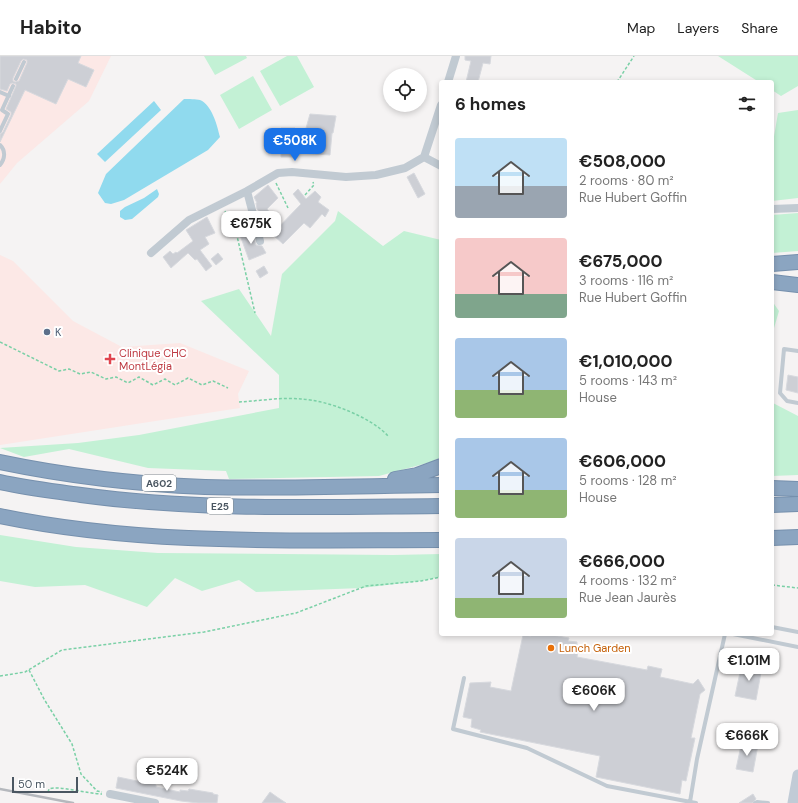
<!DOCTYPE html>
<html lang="en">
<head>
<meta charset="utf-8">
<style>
	:root { --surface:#fff; --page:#f2f2f2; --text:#222; --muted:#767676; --line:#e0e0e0; --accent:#1a73e8 }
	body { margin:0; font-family:"DM Sans",sans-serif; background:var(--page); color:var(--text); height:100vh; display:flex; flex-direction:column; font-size:15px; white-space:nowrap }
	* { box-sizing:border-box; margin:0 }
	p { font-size:13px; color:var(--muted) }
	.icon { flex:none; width:22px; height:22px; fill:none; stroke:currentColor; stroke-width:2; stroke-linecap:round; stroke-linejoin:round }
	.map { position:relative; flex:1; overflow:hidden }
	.sheet { position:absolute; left:439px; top:24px; width:335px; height:556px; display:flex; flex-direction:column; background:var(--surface); border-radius:4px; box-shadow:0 2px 6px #0003 }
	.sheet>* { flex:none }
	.controls { position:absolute; left:383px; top:12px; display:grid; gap:8px }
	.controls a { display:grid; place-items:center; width:44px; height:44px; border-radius:50%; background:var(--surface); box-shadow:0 2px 6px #0003; font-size:20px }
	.scale { position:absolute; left:12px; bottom:10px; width:66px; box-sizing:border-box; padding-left:4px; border:2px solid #4a5661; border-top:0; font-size:11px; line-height:14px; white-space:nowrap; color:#4a5661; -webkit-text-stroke:3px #fff; paint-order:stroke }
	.price { position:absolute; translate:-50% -34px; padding:0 9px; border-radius:8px; background:#fff; color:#222; font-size:13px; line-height:26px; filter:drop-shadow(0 1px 2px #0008) }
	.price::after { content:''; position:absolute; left:50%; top:24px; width:12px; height:9px; margin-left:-6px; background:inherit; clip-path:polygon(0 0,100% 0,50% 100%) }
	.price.selected { background:var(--accent); color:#fff }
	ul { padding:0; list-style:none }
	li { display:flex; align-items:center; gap:12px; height:100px; padding:0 16px }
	li span { display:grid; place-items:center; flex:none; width:112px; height:80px; border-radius:4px; color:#555 }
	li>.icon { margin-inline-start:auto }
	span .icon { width:48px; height:48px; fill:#fffc; stroke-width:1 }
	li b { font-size:17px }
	h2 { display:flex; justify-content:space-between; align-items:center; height:48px; padding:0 16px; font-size:17px }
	header { display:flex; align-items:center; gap:24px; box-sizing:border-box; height:56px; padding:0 20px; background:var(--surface); border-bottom:1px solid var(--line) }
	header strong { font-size:19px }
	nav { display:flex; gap:22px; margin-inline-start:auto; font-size:14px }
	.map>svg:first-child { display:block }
	.medical { fill:#fce8e6 }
	.green { fill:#c3f1d5 }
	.water { fill:#90daee }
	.building { fill:#cdcfd5; stroke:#d7d9de; fill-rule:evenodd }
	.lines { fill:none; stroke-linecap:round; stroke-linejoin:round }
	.highway-casing { stroke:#7690ad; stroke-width:16 }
	.path { stroke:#7ad0a6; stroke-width:1.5; stroke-dasharray:3 2; stroke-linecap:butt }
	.lane { stroke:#c1cad2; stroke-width:4 }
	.street { stroke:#c1cad2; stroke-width:8 }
	.secondary { stroke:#c1cbd6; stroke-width:11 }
	.highway { stroke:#8ba5c1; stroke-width:14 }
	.rail { stroke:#b5b8bd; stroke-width:2.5 }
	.service-dot { fill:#5c6f8a; stroke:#fff; stroke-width:1.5 }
	.health-dot { fill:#e0444e; stroke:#fff; stroke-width:1.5 }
	.food-dot { fill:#e8710a; stroke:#fff; stroke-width:1.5 }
	.labels { text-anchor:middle; stroke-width:4; stroke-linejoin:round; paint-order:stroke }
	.shield { fill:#fff; stroke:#808990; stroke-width:1 }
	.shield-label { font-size:10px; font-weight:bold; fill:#4a5661 }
	.service-label { font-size:11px; fill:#4e5e75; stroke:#fff; text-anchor:start }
	.health-label { font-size:11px; fill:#be3a42; stroke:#fff; text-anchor:start }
	.food-label { font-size:11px; fill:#c56008; stroke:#fff; text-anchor:start }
</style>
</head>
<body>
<header>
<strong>Habito</strong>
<nav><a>Map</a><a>Layers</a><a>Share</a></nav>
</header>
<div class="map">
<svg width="798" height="747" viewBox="0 0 798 747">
	<rect width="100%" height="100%" fill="#f5f3f3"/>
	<path class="medical" d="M0,0H111L89,45L17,107L0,128Z
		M0,199L13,205L73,265L122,291L180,287L249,315L238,338L240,352L0,389Z"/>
	<path class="green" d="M204,0H246L247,2L215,19Z
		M287,0H297L314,31L280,50L260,15Z
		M718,0H798V30L781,40L772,34V26H759Z
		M253,20L272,54L239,73L220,39Z
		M798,54V142L772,145V92L778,57Z
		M338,155L383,190L404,175L441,184V401L431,406L379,420L229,423L226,415L148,412L69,393L24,401L0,392L78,387L139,379L279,352V319L201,245L239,233L271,280L282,218L335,165Z
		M798,157V195L772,197V159Z
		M772,245L779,255L772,279Z
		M772,345L773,347L798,360V419L772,420Z
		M0,479L76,491L158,497L393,499L441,498V521L421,525L362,532L256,536L239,524L202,535L175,522L147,551L85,529L35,531L0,525Z"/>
	<path class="water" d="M184,43C189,43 196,43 200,44C212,49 217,69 220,81L208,94L124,144L111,148L105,147L98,137L106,118Z
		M154,45L161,54L105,106L97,98Z
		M157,133L159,138L158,141L132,163L125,164L120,161V155L125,151L144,142Z"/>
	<path class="building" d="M0,0H81L78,7L94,14L86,31L68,23L56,48L25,34L0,86V78L3,76L11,59V56L6,53L16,30V28L12,27L10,28L7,35L0,33ZM23,3L27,4V7L19,25L15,26L13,25V22L21,5Z
		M465,0H491L490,8L483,7L478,26H466L471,5L465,4Z
		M310,58L336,60L333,77H332L330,99L299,97Z
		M281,72H295V101H281Z
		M414,117L425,138L418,142L407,121Z
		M268,129L278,142L267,153L271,158L261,168L259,158L261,157L257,153L256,147H257L254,141Z
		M298,133L306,143L315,135L321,141L318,146L329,154L325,161L322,158L310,172L304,167L283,188L272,178L301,148L293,138Z
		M207,161L215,177L205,181L209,188L200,194L212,210L206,215L197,203L195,204L188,197L171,212L163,201L170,195L173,198L176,196L177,197L193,185L186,174Z
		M251,171L256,189L262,190L266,197L249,204L240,179Z
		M218,197L223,203L216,209L211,203Z
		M264,210L268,217L260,222L256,215Z
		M788,319L798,321V337L786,334Z
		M532,578H546L569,582L568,585L577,586V590H579L577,601L647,614L648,610L662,613L660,621L693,628L698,623L705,634L700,638L691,682H695L686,725L682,724L680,738L596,721L600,700L480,676L481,674L471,671L472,663L463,661L470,627L491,626L490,631L511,635L523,579L531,580Z
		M742,607L762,611L756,644L735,640Z
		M742,685L758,689L753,716L736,713Z
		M118,721L156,729V731L180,736V734L188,735L189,733L213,737V738L218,739L217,747H198L181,745L116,732Z
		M270,736L277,741L286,747H262Z
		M753,738L756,743L752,747H739Z"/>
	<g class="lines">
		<g class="highway-casing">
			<path id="highway" d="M772,208L798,206
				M772,226L798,229
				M0,406C67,420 136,428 205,431C283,433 362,430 441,429
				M395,423L417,419L441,410
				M0,426C27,432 54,435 81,439C200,455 321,451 441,450
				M772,432L798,433
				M772,449L798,448
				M0,460C145,490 294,484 441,484
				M772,482L798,481"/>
		</g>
		<path class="path" d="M617,26L634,0
			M276,127L288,152
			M305,139L314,129L313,126
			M225,155L237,180L255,257
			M0,286L59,315L69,313L80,318L91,316L106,323L116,321L128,327L139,321L153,329L165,323L175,329L188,322L202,329L213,325L228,332
			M239,346C259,345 281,341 301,343C327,344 371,361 388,380
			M772,529L798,532
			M29,614L44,643L72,688L81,718L97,735L102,736
			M0,620L25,616L62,594L204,576L296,557L366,530L421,525L441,521
			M48,736L49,733C58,729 89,738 102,738"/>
		<path class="lane" d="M16,23L24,6
			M0,36L9,40
			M0,75L8,58L2,54L13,30
			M0,89C6,95 5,103 0,109
			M798,295L784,293L780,337L787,345L798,347
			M772,571L798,576
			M733,578L798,591
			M464,622L453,673L527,692L607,730L696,747
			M690,746L697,703L725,578
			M755,747L757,746L768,747"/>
		<path class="street" d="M448,26L456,0
			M424,101L441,110
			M247,135L260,185
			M772,153L798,152
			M151,197L189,164L247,135L278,117L292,116L346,121L376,119L405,112L424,101L441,49
			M110,738L155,747"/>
		<path class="secondary" d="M793,747L798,719"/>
		<use href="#highway" class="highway"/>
		<path class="rail" d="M0,733L73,747"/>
	</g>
	<circle class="service-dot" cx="47" cy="276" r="4"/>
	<path class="health-dot" d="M108 297h4v4h4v4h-4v4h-4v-4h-4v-4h4z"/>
	<circle class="food-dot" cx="551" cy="592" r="4"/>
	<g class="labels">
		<g class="shield">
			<rect x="142" y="419" width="34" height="16" rx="3"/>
			<rect x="207" y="442" width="26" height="16" rx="3"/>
		</g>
		<g class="shield-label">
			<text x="159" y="431">A602</text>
			<text x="220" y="454">E25</text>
		</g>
		<g class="service-label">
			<text x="55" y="280">K</text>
		</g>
		<g class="health-label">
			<text x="119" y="301">Clinique CHC<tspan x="119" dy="13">MontLégia</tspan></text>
		</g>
		<g class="food-label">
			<text x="559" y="596">Lunch Garden</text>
		</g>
	</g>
</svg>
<div class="controls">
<a><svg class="icon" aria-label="locate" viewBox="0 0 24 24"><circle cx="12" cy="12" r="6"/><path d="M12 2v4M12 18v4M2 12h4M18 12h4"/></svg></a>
</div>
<div class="scale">50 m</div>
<b class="price selected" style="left:295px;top:106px">€508K</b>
<b class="price" style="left:251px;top:189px">€675K</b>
<b class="price" style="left:749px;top:626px">€1.01M</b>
<b class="price" style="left:594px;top:656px">€606K</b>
<b class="price" style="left:747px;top:701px">€666K</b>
<b class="price" style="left:167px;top:736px">€524K</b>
<section class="sheet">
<h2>6 homes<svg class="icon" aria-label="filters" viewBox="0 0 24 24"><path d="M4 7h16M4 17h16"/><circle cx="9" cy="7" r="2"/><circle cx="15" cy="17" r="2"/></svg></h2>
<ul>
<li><span style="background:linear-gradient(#bfe0f5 60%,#9aa5b1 0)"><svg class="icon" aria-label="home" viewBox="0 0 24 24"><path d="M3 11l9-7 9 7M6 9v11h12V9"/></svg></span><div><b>€508,000</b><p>2 rooms · 80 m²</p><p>Rue Hubert Goffin</p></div></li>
<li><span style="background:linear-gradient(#f6c9c9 70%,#7fa58c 0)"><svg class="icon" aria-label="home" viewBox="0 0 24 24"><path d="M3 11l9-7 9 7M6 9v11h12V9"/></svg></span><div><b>€675,000</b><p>3 rooms · 116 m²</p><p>Rue Hubert Goffin</p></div></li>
<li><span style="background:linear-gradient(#a9c7e8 65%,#8fb573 0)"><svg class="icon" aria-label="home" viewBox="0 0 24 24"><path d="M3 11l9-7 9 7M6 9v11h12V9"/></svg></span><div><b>€1,010,000</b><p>5 rooms · 143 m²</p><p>House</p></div></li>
<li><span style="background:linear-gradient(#a9c7e8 65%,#8fb573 0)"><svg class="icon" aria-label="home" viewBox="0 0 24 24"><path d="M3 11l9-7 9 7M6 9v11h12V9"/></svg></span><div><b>€606,000</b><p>5 rooms · 128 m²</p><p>House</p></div></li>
<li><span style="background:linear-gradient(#c9d6e8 75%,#8fb573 0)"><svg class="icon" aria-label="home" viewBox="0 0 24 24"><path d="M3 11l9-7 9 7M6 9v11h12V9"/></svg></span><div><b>€666,000</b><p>4 rooms · 132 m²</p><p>Rue Jean Jaurès</p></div></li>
</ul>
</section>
</div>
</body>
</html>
